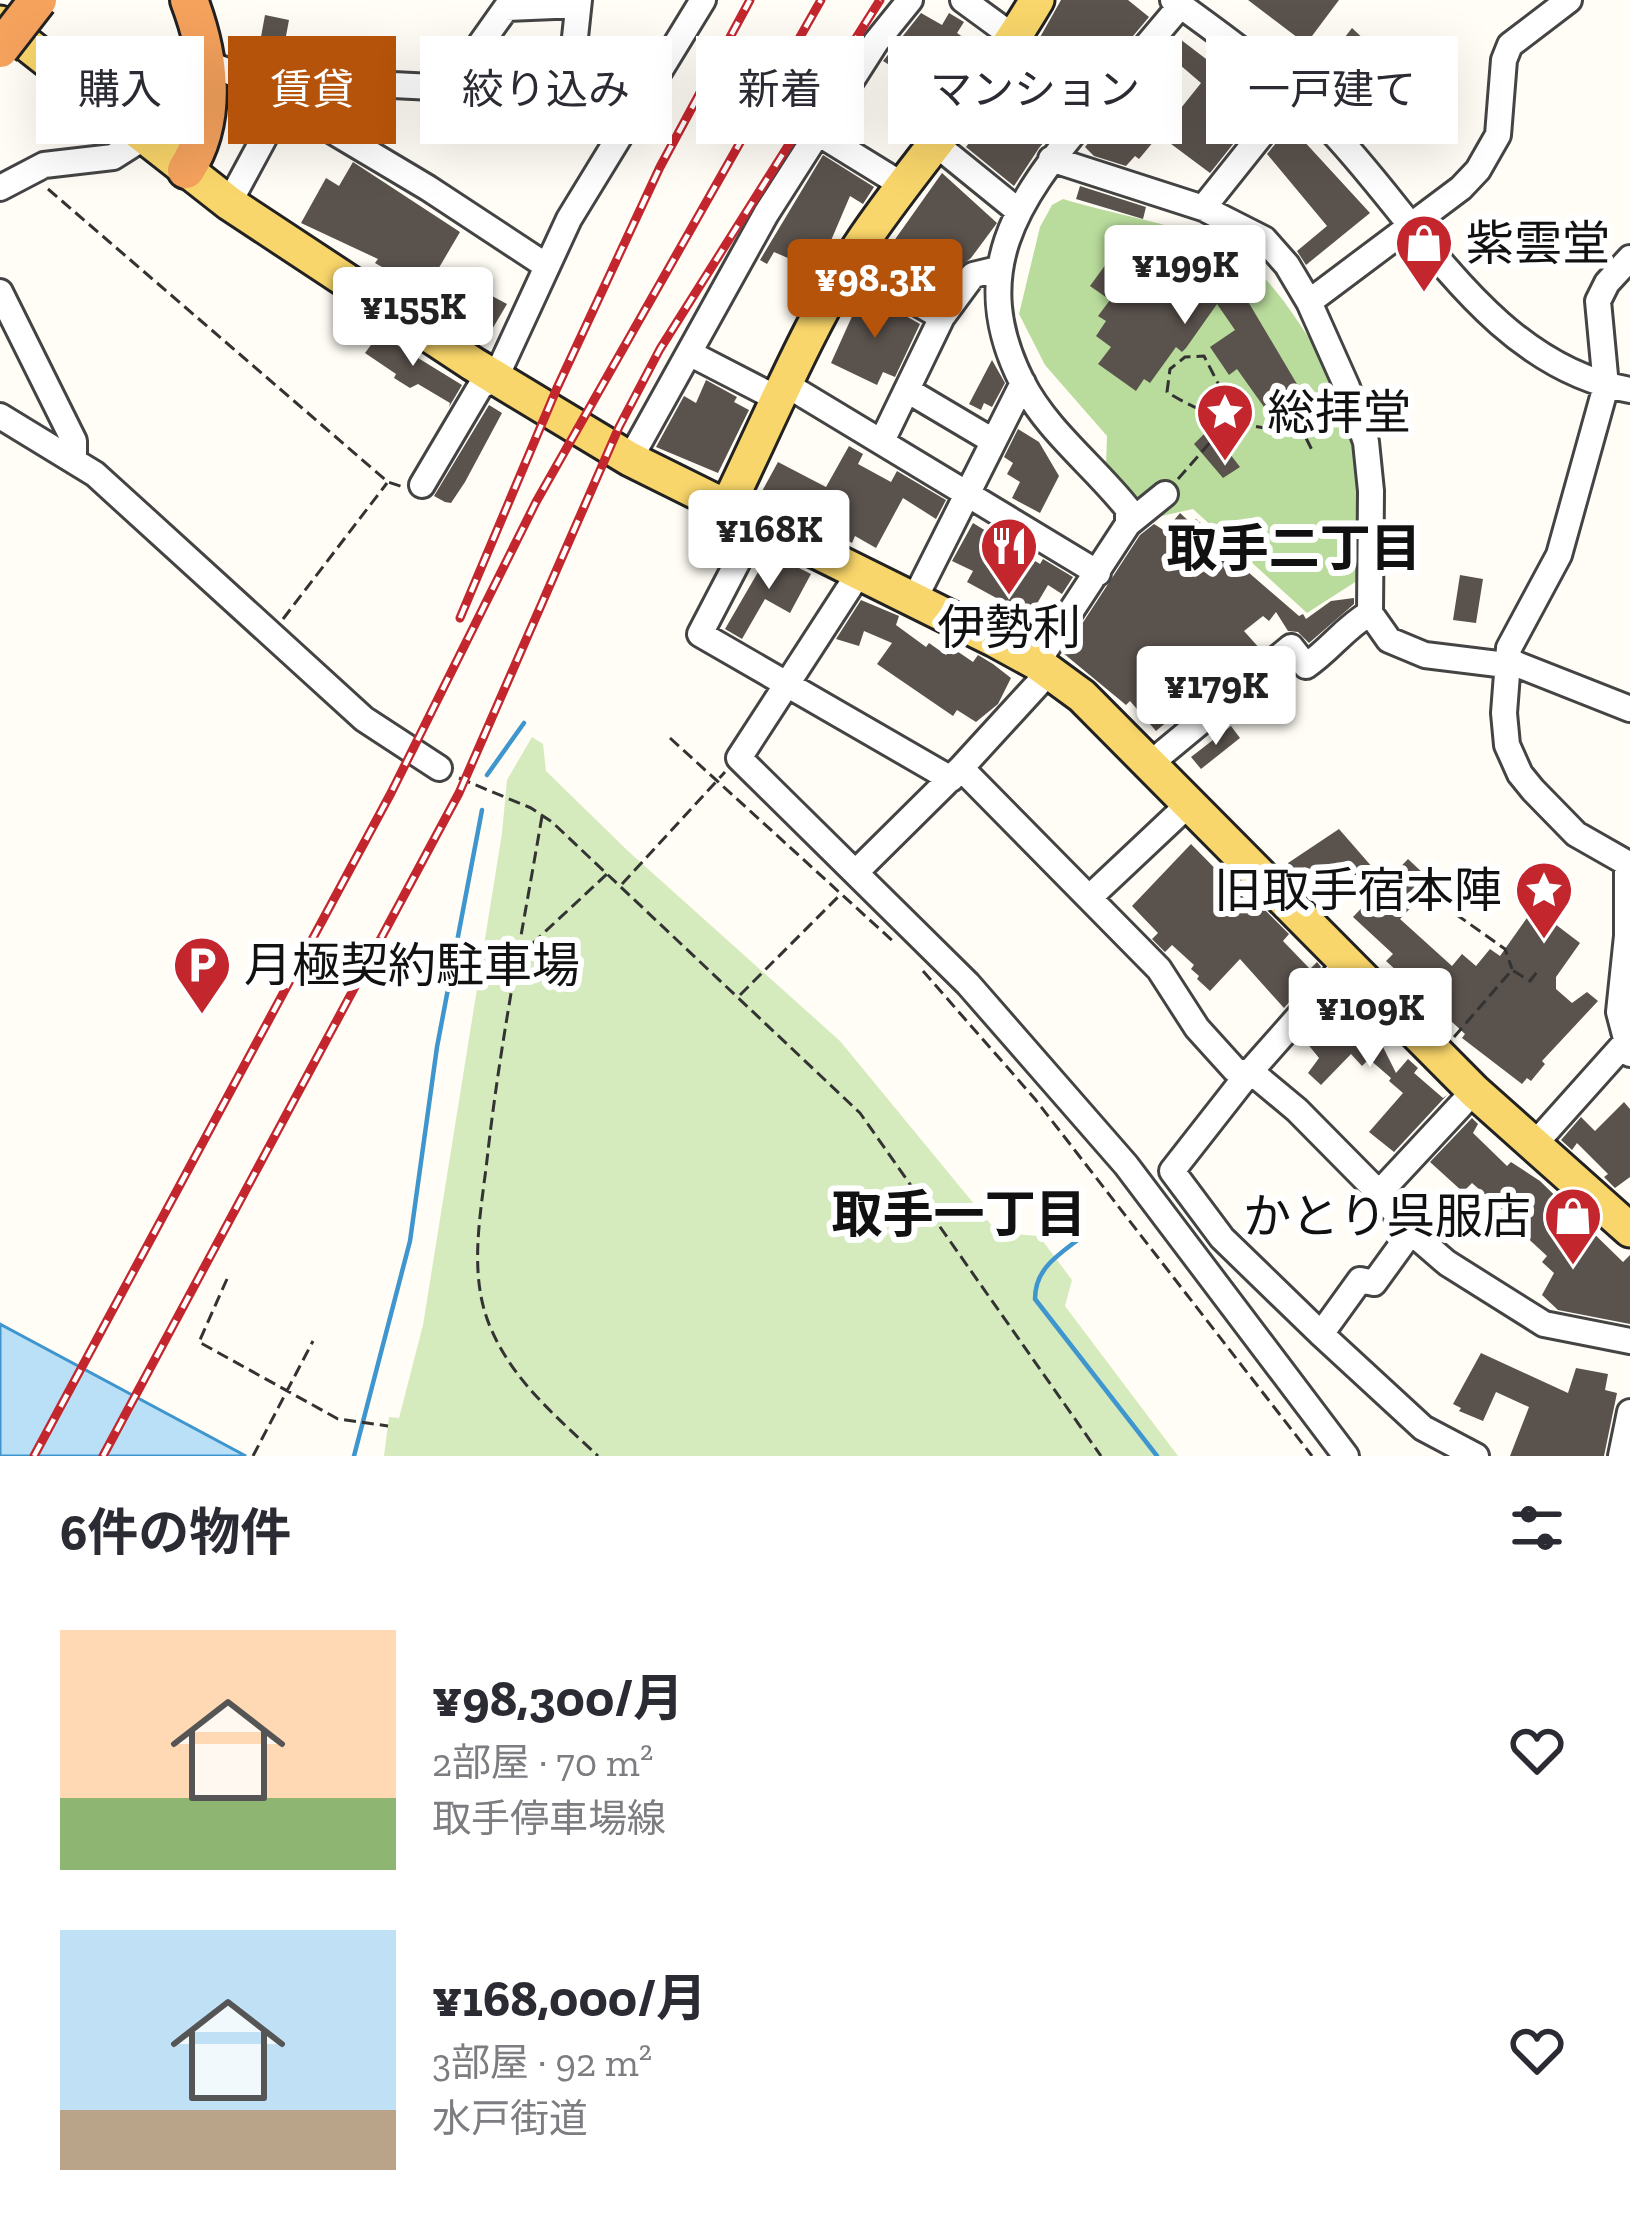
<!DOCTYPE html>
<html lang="ja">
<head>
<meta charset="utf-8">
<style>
	:root { --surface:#fff; --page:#f7f7f7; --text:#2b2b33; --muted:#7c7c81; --accent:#b45309 }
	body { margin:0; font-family:"Zilla Slab","Noto Sans JP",serif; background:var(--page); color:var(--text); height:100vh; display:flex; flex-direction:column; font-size:45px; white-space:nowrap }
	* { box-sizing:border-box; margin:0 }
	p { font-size:39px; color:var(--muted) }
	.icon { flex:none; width:66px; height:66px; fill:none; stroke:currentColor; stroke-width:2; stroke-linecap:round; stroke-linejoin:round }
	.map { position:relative; height:1456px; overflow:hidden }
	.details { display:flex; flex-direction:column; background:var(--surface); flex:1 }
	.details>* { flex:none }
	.top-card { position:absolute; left:36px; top:36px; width:1560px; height:108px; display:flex; gap:24px }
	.price { position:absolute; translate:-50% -102px; padding:0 27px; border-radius:12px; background:#fff; color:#222; font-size:39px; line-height:78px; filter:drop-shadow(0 3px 6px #0008) }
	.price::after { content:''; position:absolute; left:50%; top:72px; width:36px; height:27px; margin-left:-18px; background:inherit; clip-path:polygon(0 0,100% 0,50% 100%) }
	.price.active { background:var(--accent); color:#fff }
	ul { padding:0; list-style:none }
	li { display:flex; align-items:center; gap:36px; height:300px; padding:0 60px }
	li span { display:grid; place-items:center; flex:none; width:336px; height:240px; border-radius:0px; color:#555 }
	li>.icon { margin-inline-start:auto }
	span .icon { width:144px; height:144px; fill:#fffc; stroke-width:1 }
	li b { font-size:51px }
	h2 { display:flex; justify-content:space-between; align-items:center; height:144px; padding:0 60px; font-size:51px }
	.chip { padding:0 42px; border-radius:0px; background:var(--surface); box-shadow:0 12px 48px #0002; font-size:42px; line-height:108px }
	.chip.active { background:var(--accent); color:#fff }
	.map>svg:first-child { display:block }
	.green { fill:#d5ebbd }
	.forest { fill:#b9dc9c }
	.water { fill:#b9e0f7; stroke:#3f96cf; stroke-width:3 }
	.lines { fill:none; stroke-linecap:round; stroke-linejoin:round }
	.stream { stroke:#3f96cf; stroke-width:4.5 }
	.building { fill:#5a524d }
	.minor-casing { stroke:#444; stroke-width:30 }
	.major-casing { stroke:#222; stroke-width:39 }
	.highway-casing { stroke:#222; stroke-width:42 }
	.path { stroke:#333; stroke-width:3; stroke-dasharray:12 6; stroke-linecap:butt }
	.minor { stroke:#fff; stroke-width:24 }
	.major { stroke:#f9d66b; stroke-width:33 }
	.highway { stroke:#f5a25d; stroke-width:36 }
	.rail-casing { stroke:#c4262e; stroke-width:9 }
	.rail { stroke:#fff; stroke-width:4.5; stroke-dasharray:14; stroke-linecap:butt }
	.highway-bridge-casing { stroke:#222; stroke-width:42; stroke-linecap:butt }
	.highway-bridge { stroke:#f5a25d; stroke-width:36 }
	.labels { text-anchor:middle; stroke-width:12; stroke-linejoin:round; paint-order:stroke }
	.poi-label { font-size:48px; fill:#111; stroke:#fff; text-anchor:start }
	.neighbourhood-label { font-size:51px; font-weight:bold; fill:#111; stroke:#fff }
</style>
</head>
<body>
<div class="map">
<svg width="1630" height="1456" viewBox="0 0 1630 1456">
	<rect width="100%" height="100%" fill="#fffdf5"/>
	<path class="green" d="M532,737L543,744L546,771L628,851L840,1041L998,1233L1039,1236L1072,1280L1065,1306L1178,1456H384L389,1417L399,1418L423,1325L502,833L507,780Z"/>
	<path class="forest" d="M1063,199C1111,214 1169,222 1214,242C1253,260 1276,288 1299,323C1363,416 1361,469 1363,577L1307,613L1193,509L1157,517L1106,465L1107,436L1045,365L1019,314L1040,227L1052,205Z"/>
	<path class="water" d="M0,1324L246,1456H0Z"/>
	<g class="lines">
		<path class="stream" d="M487,775L524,723
			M1079,1239C1057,1256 1035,1269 1035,1299L1157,1456
			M354,1456L410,1241L437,1047L482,810"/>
	</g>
	<path class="building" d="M1061,0H1128L1149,17L1039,148L1014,186L966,147L1038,51L1034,48Z
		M1248,0H1339L1306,44Z
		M921,13L942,25L949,13L964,22L957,33L967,40L972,61L950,91L898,56L891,66L883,61Z
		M265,15L289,20L280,68L256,64Z
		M1352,28L1387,61L1382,66L1419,100L1401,118L1405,122L1379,142L1363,121L1313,78Z
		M1176,36L1265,104L1210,173L1159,135L1139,159L1135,156L1126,166L1094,156L1085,147L1134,86L1173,118L1201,83L1165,52Z
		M1290,126L1370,213L1306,265L1297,251L1327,226L1267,154Z
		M823,155L874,187L863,204L850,196L818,271L774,252L767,264L760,260Z
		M353,162L460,232L420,300L396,286L401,278L375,263L378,259L301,223L326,178L339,186Z
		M942,173L997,223L971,258L957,269L936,251L911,281L879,262Z
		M1080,186L1146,207L1143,219L1076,199Z
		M1164,247L1243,293L1304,396L1275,415L1268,405L1264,407L1237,369L1229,375L1210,347L1235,330L1217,304L1186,348L1182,352L1176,347L1150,383L1144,379L1136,391L1098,364L1111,347L1096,336L1106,321L1098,316L1110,300L1090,286L1106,264L1125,277L1137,261L1151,270Z
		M863,292L920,324L895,377L883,372L877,385L831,363Z
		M492,296L507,304L484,343L470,335Z
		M379,334L462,385L449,407L450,403L418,384L410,388L394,378L396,374L365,353Z
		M992,360L1005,383L992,407L984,403L981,410L969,404Z
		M706,380L737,397L734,402L749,410L718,473L656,447L684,396L696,403Z
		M489,405L502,413L465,482L451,503L445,502L434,496Z
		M1210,428L1240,467L1223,478L1194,444Z
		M1018,429L1039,442L1059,476L1040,513L1012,498L1020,482L1007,474L1013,463L1004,457Z
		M849,446L863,454L858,464L891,482L897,471L946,500L936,519L903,498L876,548L855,536L852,543L760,495L778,462L826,487Z
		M1180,513L1192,524L1196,519L1214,534L1211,537L1235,557L1233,559L1299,616L1303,614L1306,619L1331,601L1354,598V604L1309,643L1298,632L1288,631L1276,612L1269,621L1263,616L1244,631L1261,650L1205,697L1201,693L1156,731L1130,701L1126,705L1063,653L1140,535L1154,524L1165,531Z
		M973,523L1040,564L1043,559L1073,577L1062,594L1048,585L1032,612L1045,620L1036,634L994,611L1000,600L967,582L973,571L952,561Z
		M769,553L811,574L790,613L765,599L742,639L725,629Z
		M1460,575L1483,579L1476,623L1453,620Z
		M861,600L899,616L896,625L926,647L929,643L946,655L951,647L973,662L978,655L993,664L1011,678L998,704L976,722L957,710L953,716L877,664L892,643L864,631L859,646L836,639Z
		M1231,726L1240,738L1201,769L1191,757Z
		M1339,829L1373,868L1329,901L1303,870L1296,875L1288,863Z
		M1191,844L1247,901L1251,896L1289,934L1283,941L1310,969L1317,962L1321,967L1284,1008L1240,959L1210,991L1197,979L1199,976L1191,969L1194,965L1172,945L1165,952L1152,939L1158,933L1132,906Z
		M1408,859L1425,875L1414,886L1423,895L1400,919L1452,966L1462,954L1476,966L1490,949L1500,956L1534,908L1580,943L1556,977V989L1572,1003L1587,992L1598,1001L1542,1061L1545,1064L1531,1081L1527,1078L1522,1084L1462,1038L1465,1034L1386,961L1393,954L1353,917Z
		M1338,997L1344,1002L1348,998L1359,1010L1353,1016L1382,1045L1396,1073L1408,1059L1418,1068L1414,1073L1443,1098L1447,1095L1394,1152L1369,1132L1403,1093L1389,1081L1391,1078L1369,1059L1362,1066L1351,1054L1321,1085L1308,1073L1319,1058L1302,1037Z
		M1624,1102L1630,1109V1177L1615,1188L1604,1177L1608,1174L1577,1143L1572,1150L1561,1140L1581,1117L1595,1131Z
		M1472,1118L1478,1124L1473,1133L1507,1166L1511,1162L1540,1181L1623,1262L1630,1255V1324L1558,1310L1542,1295L1554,1273L1542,1262L1547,1256L1521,1232L1524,1229L1472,1183L1463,1192L1430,1162Z
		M1481,1353L1568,1393L1576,1368L1608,1374L1605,1390L1617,1393L1604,1456H1510L1529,1407L1496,1392L1483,1421L1459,1411L1461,1408L1453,1404Z"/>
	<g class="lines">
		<g class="minor-casing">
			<path id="minor" d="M579,0L573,56L591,83L635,111
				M963,0L1015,38
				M1173,0C1226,38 1278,76 1323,122C1416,216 1489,366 1630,390
				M205,62L242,77L428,188L545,265
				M818,133L904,186
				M937,145L1017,210
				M1051,159L1203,208L1264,239L1287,265L1309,302L1347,387L1366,442L1371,491L1370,613L1389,640L1425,655L1506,665
				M0,188L44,165L113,157L143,138
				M229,203L284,101L312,81L433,87L460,73L506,8L578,5
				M1203,208L1294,94
				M1630,258L1607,283L1598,301L1606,386L1559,555L1509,648L1504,713L1507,745L1520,774L1533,790L1576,834L1627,863V936L1619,1012L1630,1054
				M848,264L942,317
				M0,292L74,441V459
				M1309,302L1461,188L1478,170L1498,135L1504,60L1510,45L1569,0
				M689,353L780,400
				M787,385L1098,573
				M907,390L993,441
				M0,416L95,474L364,719L439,768
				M882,441L942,317L973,275L998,269
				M630,459L766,214L876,42L910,0
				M422,485L480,387L496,377L569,219L703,0
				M1128,524V509C1094,466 1047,431 1022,382C967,273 1016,201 1086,118C1117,80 1149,43 1180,6
				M750,538L700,634L951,779
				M859,573L739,758L968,984L1126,1165L1346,1456
				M914,600L1023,383
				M1506,660L1630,709
				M1037,663L1128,524L1165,494
				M1163,753L1291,647L1306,666C1331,649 1344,628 1370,613
				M961,768L1159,969L1197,1028L1235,1070L1255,1075L1297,1110L1379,1193L1411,1232L1447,1263L1544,1324L1630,1341
				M857,871L961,768L1049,672
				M1090,897L1191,802
				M1347,962L1248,1074L1172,1171L1222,1238L1321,1334L1423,1428L1476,1456
				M1533,1146L1626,1042
				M1379,1193L1474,1091
				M1321,1334L1360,1280L1374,1283L1411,1232
				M1621,1456L1630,1412"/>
		</g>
		<g class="major-casing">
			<path id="major" d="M0,23L229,203L473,364L630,459L995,640L1037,663L1082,696L1474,1091L1630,1230
				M727,507C769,421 812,316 865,238C921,156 986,87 1037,0"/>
		</g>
		<g class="highway-casing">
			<path id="highway" d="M186,170C219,119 210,55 189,0"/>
		</g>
		<path class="path" d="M48,189L388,482L403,487
			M1239,424L1204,356L1185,357L1170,369L1167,392C1210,419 1252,429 1303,432L1312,450
			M1178,479L1227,423
			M283,619L387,483
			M670,738L895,943
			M459,778L531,808L552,822L860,1113L1101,1456
			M542,816C523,928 501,1038 488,1151C482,1209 466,1275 492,1331C515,1383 558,1418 598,1456
			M622,884L725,772
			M1463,901L1454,907L1457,915L1505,949L1512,969
			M519,956L607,874
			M923,971L1035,1099L1312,1456
			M740,995L839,896
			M1454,1037L1512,970L1530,981L1540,968
			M227,1279L199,1342L338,1419L388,1426
			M253,1456L313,1341"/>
		<use href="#minor" class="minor"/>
		<use href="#major" class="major"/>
		<use href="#highway" class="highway"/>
		<g class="rail-casing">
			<path id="rail" d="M460,618L557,388L660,167L750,0
				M34,1456L391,793L536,502L821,0
				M103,1456L459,793L619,427L660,349L880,0"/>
		</g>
		<use href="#rail" class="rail"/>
		<g class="highway-bridge-casing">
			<path id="highway-bridge" d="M0,49L38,0"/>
		</g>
		<use href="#highway-bridge" class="highway-bridge"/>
	</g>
	<defs>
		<g id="shop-pin" transform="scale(3)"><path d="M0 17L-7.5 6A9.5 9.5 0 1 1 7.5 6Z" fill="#c4262e" stroke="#fff"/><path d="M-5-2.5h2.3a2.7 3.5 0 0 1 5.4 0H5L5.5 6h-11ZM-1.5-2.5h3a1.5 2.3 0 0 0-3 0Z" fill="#fff"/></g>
		<g id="sight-pin" transform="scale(3)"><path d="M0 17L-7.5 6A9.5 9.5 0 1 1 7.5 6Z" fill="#c4262e" stroke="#fff"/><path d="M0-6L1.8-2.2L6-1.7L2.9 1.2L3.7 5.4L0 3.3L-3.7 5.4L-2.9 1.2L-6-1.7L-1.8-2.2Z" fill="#fff"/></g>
		<g id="restaurant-pin" transform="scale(3)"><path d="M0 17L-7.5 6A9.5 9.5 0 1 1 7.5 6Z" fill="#c4262e" stroke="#fff"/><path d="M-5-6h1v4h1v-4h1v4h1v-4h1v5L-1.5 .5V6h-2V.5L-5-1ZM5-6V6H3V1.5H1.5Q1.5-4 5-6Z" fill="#fff"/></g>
		<g id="parking-pin" transform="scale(3)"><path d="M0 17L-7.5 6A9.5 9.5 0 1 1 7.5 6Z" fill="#c4262e" stroke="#fff"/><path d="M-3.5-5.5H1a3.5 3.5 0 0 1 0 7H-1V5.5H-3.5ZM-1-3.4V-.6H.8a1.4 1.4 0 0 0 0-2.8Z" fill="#fff"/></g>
	</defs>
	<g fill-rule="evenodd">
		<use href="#shop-pin" x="1424" y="243"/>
		<use href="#sight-pin" x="1225" y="412"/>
		<use href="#restaurant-pin" x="1009" y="546"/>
		<use href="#sight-pin" x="1544" y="890"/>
		<use href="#parking-pin" x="202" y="965"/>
		<use href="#shop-pin" x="1573" y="1216"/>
	</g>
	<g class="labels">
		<g class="poi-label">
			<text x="1466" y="260">紫雲堂</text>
			<text x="1267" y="429">総拝堂</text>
			<text x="1009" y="644" text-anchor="middle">伊勢利</text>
			<text x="1502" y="907" text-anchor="end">旧取手宿本陣</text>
			<text x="244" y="982">月極契約駐車場</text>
			<text x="1531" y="1233" text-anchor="end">かとり呉服店</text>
		</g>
		<g class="neighbourhood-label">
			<text x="1294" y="566">取手二丁目</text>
			<text x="959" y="1232">取手一丁目</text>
		</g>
	</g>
</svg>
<b class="price" style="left:1185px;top:327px">¥199K</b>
<b class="price active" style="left:875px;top:341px">¥98.3K</b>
<b class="price" style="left:413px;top:369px">¥155K</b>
<b class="price" style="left:769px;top:592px">¥168K</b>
<b class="price" style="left:1216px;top:748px">¥179K</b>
<b class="price" style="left:1370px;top:1070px">¥109K</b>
<div class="top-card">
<a class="chip">購入</a>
<a class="chip active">賃貸</a>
<a class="chip">絞り込み</a>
<a class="chip">新着</a>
<a class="chip">マンション</a>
<a class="chip">一戸建て</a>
</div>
</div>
<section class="details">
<h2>6件の物件<svg class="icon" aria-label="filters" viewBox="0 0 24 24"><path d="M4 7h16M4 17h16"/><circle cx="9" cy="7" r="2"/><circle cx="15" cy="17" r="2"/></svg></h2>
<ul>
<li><span style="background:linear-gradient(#ffd9b3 70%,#8fb573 0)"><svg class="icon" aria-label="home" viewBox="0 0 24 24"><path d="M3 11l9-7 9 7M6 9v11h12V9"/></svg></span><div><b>¥98,300/月</b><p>2部屋 · 70 m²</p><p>取手停車場線</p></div><svg class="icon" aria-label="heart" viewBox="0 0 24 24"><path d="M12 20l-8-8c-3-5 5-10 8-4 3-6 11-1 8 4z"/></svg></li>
<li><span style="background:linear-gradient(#bfe0f5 75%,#b9a48a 0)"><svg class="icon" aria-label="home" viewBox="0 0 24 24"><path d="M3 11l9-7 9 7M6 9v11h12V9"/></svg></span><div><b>¥168,000/月</b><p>3部屋 · 92 m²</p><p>水戸街道</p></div><svg class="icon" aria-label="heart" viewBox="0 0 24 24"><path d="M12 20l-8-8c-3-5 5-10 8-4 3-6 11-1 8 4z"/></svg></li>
</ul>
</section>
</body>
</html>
